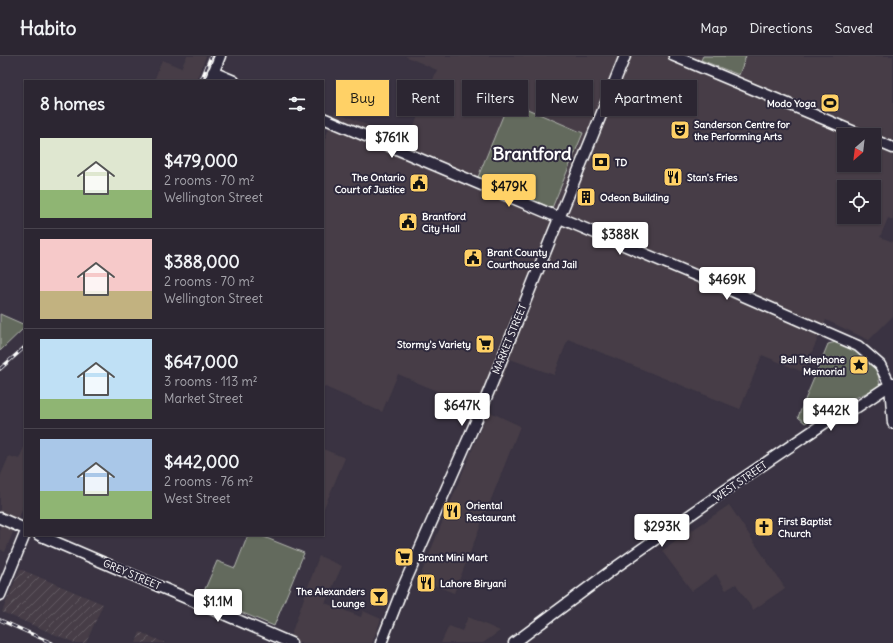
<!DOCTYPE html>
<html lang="en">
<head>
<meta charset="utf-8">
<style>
	:root { --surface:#2c2632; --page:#342e3a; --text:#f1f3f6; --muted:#a6a5ac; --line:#48434d; --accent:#ffd166 }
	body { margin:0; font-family:Delius,sans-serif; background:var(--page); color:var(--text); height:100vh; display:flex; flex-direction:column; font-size:15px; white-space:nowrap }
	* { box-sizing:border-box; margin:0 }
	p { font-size:13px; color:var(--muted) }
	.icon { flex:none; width:22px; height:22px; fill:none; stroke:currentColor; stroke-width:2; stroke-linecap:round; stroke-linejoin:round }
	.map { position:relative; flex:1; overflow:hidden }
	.drawer { position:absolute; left:24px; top:24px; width:300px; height:456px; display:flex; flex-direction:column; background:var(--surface); border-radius:0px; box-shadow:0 1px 3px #0004,0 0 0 1px var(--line) }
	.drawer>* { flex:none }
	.top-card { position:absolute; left:336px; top:24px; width:380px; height:36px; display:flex; gap:8px }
	.needle { width:26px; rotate:208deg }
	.tools { position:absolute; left:837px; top:72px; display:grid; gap:8px }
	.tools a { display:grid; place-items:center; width:44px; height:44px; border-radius:0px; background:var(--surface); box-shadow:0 1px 3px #0004,0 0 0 1px var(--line); font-size:20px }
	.price { position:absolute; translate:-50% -34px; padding:0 9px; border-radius:4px; background:#fff; color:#222; font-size:13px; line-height:26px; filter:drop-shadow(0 1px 2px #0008) }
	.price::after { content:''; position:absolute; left:50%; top:24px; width:12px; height:9px; margin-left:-6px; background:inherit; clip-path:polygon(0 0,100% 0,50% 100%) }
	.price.selected { background:var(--accent); color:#111 }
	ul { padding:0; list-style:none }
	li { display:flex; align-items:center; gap:12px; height:100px; padding:0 16px }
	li+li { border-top:1px solid var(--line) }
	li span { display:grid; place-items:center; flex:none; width:112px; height:80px; border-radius:0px; color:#555 }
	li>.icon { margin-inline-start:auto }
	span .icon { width:48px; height:48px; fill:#fffc; stroke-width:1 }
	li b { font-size:17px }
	h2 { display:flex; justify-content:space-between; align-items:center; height:48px; padding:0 16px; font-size:17px }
	.tag { padding:0 14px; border-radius:0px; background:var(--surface); box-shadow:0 1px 3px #0004,0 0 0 1px var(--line); font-size:14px; line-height:36px }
	.tag.selected { background:var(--accent); color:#111 }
	header { display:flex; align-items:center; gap:24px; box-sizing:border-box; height:56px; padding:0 20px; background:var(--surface); border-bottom:1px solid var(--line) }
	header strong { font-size:19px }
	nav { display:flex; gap:22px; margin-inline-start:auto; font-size:14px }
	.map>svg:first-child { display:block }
	.built { fill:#473e47; fill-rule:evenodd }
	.industrial { fill:url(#industrial-furrows) }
	.green { fill:#636a5d; stroke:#b1b4ae }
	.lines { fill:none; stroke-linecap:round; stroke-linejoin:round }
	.secondary-casing { stroke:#fff; stroke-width:13 }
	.secondary { stroke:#2f2a3d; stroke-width:10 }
	.rail-casing { stroke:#fff; stroke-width:3.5 }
	.rail { stroke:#2f2a3d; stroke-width:2; stroke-dasharray:6; stroke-linecap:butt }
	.labels { text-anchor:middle; stroke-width:4; stroke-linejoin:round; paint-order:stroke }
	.poi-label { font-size:10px; font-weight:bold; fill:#fff; stroke:#2f2a3d; text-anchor:start }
	.street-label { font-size:10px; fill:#fff; stroke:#2f2a3d }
	.town-label { font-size:18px; font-weight:bold; fill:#fff; stroke:#2f2a3d }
</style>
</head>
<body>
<header>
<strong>Habito</strong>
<nav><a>Map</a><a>Directions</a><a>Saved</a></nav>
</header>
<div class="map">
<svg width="893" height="587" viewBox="0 0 893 587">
	<defs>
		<pattern id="industrial-furrows" width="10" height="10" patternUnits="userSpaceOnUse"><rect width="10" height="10" fill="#473e47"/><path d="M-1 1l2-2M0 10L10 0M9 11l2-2" fill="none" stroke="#635b63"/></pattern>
	</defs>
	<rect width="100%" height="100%" fill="#3a3342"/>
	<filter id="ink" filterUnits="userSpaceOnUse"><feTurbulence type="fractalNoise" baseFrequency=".025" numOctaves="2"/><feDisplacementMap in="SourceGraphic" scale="8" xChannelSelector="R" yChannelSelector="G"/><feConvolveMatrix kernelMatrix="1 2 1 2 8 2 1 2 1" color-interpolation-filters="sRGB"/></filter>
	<g filter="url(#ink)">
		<path class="built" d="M187,0H206L196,25H154L162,4L181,12Z
			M405,0H893V164L888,162L880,181L893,186V260L869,284L826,264L803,316L762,299L740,353L568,283L554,319L510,303L496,340L471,350L398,318L382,356L323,330V89L335,55L407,87L437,14ZM844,79H874V109H844ZM844,131H874V161H844Z
			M488,355L520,370L454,537L419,523Z
			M25,389V446L5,496L0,493V421L9,400L19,403Z
			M323,393L345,402L323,454Z
			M729,449L785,532L753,554L736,528L726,534L716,518L692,535L662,495Z
			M319,500L342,510L325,547L361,561L363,555L381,563L372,587H288Z
			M468,561L500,575L483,587H441L449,570L462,575Z"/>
		<path class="industrial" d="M20,513L103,548L86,587H75L2,556Z
			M140,576L165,587H136Z"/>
		<path class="green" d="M703,0H746L739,19L701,4Z
			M509,45L583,77L552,152L478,121Z
			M0,258L25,269V271L0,295Z
			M841,285L857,293L877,312L880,330L805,367L798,361L828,288Z
			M248,479H259L304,497L274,570L202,540L217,505L235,512Z"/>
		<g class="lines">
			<g class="secondary-casing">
				<path id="secondary" d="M674,0L862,79
					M213,16L234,25
					M210,25L220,0
					M323,62L723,231L858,290L880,309L890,329L893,367
					M874,84L893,92
					M0,462L25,473
					M39,479L291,587
					M0,539L25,478
					M381,587L403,531L484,347L625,0
					M514,587L616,511L730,431L826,366L857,351L893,327"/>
			</g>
			<use href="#secondary" class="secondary"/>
			<g class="rail-casing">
				<path id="rail" d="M201,25L211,0
					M0,313L25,291
					M0,564L52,587"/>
			</g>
			<use href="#rail" class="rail"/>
		</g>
	</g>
	<defs>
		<g id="stadium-square" transform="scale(1)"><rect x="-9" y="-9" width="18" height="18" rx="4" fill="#ffd166" stroke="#2f2a3d"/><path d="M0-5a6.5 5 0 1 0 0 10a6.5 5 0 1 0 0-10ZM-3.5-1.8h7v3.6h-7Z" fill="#111"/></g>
		<g id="theatre-square" transform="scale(1)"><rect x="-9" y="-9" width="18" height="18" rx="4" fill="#ffd166" stroke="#2f2a3d"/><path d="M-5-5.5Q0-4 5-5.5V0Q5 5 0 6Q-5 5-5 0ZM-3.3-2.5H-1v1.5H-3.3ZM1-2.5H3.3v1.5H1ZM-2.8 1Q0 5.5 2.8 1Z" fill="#111"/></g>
		<g id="bank-square" transform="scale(1)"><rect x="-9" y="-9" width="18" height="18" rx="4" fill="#ffd166" stroke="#2f2a3d"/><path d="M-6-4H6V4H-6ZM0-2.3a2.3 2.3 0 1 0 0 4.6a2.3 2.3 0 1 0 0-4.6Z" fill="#111"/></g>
		<g id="restaurant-square" transform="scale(1)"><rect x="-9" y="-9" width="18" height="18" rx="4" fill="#ffd166" stroke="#2f2a3d"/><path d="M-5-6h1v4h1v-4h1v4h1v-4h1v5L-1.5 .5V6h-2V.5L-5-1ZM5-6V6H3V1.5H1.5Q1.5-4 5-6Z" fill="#111"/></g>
		<g id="civic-square" transform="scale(1)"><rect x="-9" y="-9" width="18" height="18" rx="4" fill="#ffd166" stroke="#2f2a3d"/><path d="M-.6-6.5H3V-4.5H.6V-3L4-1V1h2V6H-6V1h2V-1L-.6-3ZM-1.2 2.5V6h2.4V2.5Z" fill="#111"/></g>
		<g id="building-square" transform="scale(1)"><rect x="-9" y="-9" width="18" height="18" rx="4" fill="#ffd166" stroke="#2f2a3d"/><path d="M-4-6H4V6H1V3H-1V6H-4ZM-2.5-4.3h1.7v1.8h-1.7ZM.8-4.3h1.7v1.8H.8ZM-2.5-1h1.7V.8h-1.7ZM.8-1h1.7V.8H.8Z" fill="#111"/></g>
		<g id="supermarket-square" transform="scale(1)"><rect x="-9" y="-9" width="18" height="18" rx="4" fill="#ffd166" stroke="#2f2a3d"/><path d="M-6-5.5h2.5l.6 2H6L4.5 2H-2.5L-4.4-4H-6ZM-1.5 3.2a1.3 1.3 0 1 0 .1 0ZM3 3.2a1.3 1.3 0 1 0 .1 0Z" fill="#111"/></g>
		<g id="sight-square" transform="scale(1)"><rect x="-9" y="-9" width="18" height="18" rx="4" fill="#ffd166" stroke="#2f2a3d"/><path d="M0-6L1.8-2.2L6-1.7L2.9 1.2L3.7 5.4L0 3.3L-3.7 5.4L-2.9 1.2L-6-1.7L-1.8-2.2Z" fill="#111"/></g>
		<g id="church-square" transform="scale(1)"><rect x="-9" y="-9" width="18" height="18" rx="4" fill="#ffd166" stroke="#2f2a3d"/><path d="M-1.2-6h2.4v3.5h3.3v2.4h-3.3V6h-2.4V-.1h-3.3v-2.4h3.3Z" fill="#111"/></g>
		<g id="bar-square" transform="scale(1)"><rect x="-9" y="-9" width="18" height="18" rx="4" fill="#ffd166" stroke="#2f2a3d"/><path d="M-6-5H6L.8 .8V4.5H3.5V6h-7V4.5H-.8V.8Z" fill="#111"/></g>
	</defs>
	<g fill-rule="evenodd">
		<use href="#stadium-square" x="830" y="47"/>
		<use href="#theatre-square" x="680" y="74"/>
		<use href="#bank-square" x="601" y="106"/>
		<use href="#restaurant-square" x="673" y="121"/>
		<use href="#civic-square" x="419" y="127"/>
		<use href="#building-square" x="586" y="141"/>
		<use href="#civic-square" x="408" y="166"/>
		<use href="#civic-square" x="473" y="202"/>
		<use href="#supermarket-square" x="485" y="288"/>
		<use href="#sight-square" x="859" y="309"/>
		<use href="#restaurant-square" x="452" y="455"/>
		<use href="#church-square" x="764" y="471"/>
		<use href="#supermarket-square" x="404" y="501"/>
		<use href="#restaurant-square" x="426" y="527"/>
		<use href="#bar-square" x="379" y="541"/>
	</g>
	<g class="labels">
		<g class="poi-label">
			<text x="816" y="51" text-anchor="end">Modo Yoga</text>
			<text x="694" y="72">Sanderson Centre for<tspan x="694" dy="12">the Performing Arts</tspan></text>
			<text x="615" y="110">TD</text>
			<text x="405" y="125" text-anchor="end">The Ontario<tspan x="405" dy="12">Court of Justice</tspan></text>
			<text x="687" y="125">Stan's Fries</text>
			<text x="600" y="145">Odeon Building</text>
			<text x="422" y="164">Brantford<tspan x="422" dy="12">City Hall</tspan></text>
			<text x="487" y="200">Brant County<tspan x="487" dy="12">Courthouse and Jail</tspan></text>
			<text x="471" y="292" text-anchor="end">Stormy's Variety</text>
			<text x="845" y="307" text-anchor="end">Bell Telephone<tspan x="845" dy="12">Memorial</tspan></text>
			<text x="466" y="453">Oriental<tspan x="466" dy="12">Restaurant</tspan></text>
			<text x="778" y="469">First Baptist<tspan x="778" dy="12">Church</tspan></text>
			<text x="418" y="505">Brant Mini Mart</text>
			<text x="440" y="531">Lahore Biryani</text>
			<text x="365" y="539" text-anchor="end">The Alexanders<tspan x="365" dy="12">Lounge</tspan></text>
		</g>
		<g class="street-label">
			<text transform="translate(509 283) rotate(-68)" y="4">MARKET STREET</text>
			<text transform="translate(740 425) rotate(-35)" y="4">WEST STREET</text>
			<text transform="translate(132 518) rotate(23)" y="4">GREY STREET</text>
		</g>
		<g class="town-label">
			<text x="532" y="104">Brantford</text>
		</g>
	</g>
</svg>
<div class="tools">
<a><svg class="needle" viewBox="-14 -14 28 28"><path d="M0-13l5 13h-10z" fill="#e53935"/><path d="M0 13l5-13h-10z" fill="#a6a5ac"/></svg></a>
<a><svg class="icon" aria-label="locate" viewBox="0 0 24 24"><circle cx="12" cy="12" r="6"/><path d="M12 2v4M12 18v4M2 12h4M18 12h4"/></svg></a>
</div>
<b class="price" style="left:392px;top:103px">$761K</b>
<b class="price selected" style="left:509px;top:152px">$479K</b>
<b class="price" style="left:620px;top:200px">$388K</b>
<b class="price" style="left:727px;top:245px">$469K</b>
<b class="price" style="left:462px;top:371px">$647K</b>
<b class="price" style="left:831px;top:376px">$442K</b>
<b class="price" style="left:662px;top:492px">$293K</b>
<b class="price" style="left:218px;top:567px">$1.1M</b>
<div class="top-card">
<a class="tag selected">Buy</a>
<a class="tag">Rent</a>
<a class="tag">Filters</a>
<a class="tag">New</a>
<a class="tag">Apartment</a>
</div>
<section class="drawer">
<h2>8 homes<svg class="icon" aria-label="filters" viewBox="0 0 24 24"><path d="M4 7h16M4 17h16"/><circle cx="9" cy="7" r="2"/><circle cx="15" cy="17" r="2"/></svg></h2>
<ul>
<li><span style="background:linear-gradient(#dfe7d0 65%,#8fb573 0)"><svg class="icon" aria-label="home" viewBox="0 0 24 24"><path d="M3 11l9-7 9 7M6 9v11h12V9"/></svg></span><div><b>$479,000</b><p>2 rooms · 70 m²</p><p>Wellington Street</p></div></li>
<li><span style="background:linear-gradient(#f6c9c9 65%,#c2b280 0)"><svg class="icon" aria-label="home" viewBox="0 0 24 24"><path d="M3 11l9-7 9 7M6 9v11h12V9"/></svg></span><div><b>$388,000</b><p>2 rooms · 70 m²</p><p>Wellington Street</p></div></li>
<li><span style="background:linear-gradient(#bfe0f5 75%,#8fb573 0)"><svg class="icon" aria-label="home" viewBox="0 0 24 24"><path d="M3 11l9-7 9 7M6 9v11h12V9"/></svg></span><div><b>$647,000</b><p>3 rooms · 113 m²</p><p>Market Street</p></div></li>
<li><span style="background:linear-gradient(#a9c7e8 65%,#8fb573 0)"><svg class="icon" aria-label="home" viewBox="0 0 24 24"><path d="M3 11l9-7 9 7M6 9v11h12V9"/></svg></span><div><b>$442,000</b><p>2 rooms · 76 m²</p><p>West Street</p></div></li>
</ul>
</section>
</div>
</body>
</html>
